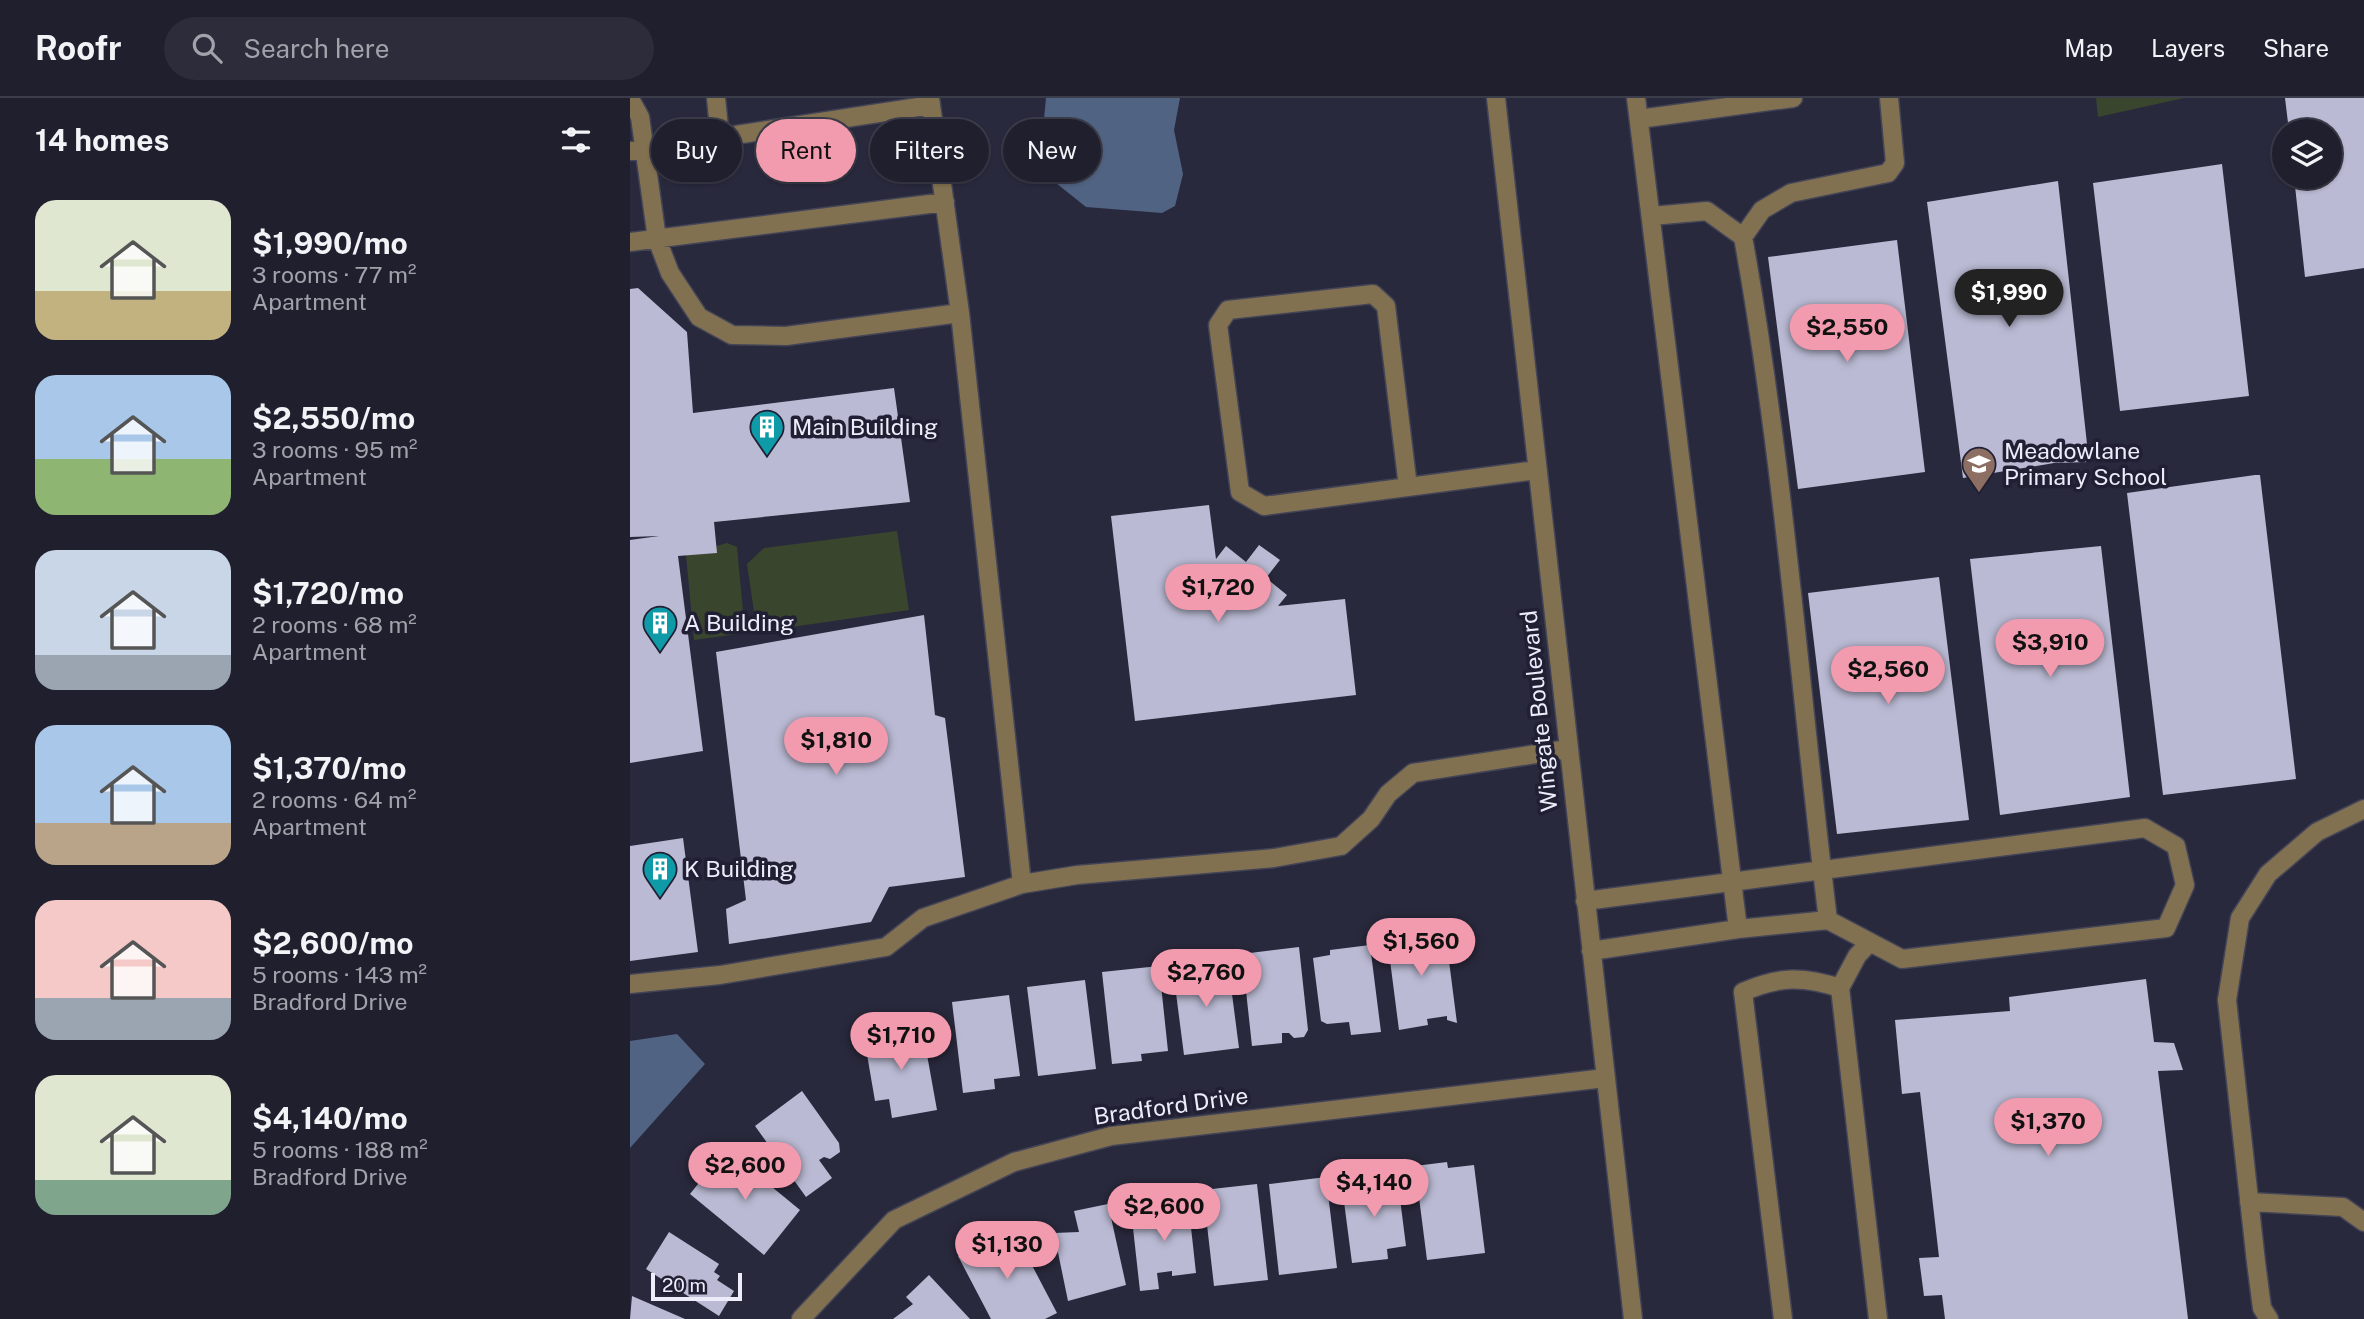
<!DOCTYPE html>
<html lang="en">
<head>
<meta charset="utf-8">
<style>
	:root { --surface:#1f1f2e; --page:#2c2c3a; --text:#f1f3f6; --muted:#a1a2aa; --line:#3c3d4a; --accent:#f29aae }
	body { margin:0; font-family:"Public Sans",sans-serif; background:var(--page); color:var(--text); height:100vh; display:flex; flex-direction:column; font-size:26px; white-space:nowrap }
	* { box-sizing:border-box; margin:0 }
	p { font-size:23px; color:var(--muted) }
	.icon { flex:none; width:38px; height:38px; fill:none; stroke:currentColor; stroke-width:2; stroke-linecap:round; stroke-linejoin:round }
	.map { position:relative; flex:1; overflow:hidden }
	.sheet { display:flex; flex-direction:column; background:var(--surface); width:630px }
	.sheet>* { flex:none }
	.banner { position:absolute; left:21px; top:21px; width:665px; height:63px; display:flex; gap:14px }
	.controls { position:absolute; left:1642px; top:21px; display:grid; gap:14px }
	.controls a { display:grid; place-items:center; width:70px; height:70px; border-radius:50%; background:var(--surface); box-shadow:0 2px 5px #0004,0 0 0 2px var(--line); font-size:35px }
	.scale { position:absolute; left:21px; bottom:18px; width:91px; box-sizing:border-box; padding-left:7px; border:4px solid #ececfa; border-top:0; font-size:19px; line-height:24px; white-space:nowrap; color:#ececfa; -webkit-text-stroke:5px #201f33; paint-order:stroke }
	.price { position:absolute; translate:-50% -60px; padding:0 16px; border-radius:24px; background:var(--accent); color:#111; font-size:23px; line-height:46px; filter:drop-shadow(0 2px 4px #0008) }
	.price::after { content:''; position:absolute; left:50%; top:42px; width:21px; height:16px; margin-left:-10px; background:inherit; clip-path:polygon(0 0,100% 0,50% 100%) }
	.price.on { background:#222; color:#fff }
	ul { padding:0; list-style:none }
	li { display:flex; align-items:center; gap:21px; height:175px; padding:0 35px }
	li span { display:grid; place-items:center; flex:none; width:196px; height:140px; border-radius:21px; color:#555 }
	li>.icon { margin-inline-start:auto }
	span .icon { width:84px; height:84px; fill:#fffc; stroke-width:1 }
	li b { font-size:30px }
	h2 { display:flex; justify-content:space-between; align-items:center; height:84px; padding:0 35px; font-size:30px }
	.chip { padding:0 24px; border-radius:32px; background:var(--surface); box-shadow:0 2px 5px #0004,0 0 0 2px var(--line); font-size:24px; line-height:63px }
	.chip.on { background:var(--accent); color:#111 }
	header { display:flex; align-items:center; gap:42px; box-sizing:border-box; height:98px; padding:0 35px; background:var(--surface); border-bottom:2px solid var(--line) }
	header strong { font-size:33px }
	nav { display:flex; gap:38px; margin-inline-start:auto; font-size:24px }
	.search { width:490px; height:63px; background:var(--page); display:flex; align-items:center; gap:18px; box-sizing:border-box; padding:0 24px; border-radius:38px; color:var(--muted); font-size:26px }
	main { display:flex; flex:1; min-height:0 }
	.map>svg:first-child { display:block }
	.green { fill:#3a452e }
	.water { fill:#516382 }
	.building { fill:#babad4 }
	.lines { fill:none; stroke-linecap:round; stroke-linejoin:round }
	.minor-casing { stroke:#444457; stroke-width:21 }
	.minor { stroke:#827151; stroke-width:18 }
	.labels { text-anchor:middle; stroke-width:7; stroke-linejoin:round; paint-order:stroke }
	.poi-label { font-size:23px; fill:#ececfa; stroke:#201f33; text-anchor:start }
	.street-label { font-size:23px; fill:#ececfa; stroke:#201f33 }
</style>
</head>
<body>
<header>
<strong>Roofr</strong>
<div class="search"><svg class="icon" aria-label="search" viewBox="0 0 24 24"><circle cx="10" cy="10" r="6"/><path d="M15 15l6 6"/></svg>Search here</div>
<nav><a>Map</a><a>Layers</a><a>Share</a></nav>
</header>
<main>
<section class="sheet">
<h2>14 homes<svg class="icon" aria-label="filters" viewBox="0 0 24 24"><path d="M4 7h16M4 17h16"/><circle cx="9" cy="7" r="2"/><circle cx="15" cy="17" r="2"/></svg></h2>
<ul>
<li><span style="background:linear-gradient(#dfe7d0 65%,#c2b280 0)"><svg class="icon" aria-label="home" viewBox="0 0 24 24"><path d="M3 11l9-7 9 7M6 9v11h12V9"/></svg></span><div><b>$1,990/mo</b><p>3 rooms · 77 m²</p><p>Apartment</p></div></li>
<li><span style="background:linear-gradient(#a9c7e8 60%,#8fb573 0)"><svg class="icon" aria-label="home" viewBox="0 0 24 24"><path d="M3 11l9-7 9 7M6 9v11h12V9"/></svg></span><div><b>$2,550/mo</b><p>3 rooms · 95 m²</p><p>Apartment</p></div></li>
<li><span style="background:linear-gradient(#c9d6e8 75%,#9aa5b1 0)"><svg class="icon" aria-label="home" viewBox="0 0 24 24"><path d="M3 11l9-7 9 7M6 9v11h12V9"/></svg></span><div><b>$1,720/mo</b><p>2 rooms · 68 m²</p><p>Apartment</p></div></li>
<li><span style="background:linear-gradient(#a9c7e8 70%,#b9a48a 0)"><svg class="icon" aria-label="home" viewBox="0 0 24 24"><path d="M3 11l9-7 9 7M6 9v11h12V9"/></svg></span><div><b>$1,370/mo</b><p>2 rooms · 64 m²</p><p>Apartment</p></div></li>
<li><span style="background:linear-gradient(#f6c9c9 70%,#9aa5b1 0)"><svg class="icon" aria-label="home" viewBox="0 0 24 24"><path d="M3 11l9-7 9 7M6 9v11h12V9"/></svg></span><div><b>$2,600/mo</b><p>5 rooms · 143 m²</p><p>Bradford Drive</p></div></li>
<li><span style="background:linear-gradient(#dfe7d0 75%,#7fa58c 0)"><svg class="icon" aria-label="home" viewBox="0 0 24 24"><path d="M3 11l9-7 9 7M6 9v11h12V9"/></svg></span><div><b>$4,140/mo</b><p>5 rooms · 188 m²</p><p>Bradford Drive</p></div></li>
</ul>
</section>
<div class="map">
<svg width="1734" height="1221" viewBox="0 0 1734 1221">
	<rect width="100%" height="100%" fill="#29293d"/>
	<path class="green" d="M1466,0H1554L1468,19Z
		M267,433L279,512L127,534L117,466L134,450Z
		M97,445L107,449L115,535L64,542L56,457Z"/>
	<path class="water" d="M416,0H550L544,32L553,76L545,108L532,115L456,109L426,85L414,21Z
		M47,936L75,966L0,1050V943Z"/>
	<path class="building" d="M1655,0H1734V170L1675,179L1664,79H1699V33H1659Z
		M1592,66L1619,298L1490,313L1463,85Z
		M1428,83L1459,364L1424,365L1333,380L1297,104Z
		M1267,142L1295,374L1168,391L1138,159Z
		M8,190L57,234L63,315L264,290L280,404L84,424L87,455L48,458L73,653L0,665V442L29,438L0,439V191Z
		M1625,377H1630L1666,681L1533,697L1497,395Z
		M579,407L586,461L596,448L616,464L629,447L650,462L636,480L657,497L648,508L715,501L726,597L505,623L481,418Z
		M1471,448L1500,699L1370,717L1340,461Z
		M1309,479L1339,722L1207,736L1178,495Z
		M294,517L305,617L315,620L335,779L259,789L241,824L99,846L96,811L116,802L86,554Z
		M53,740L68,854L0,863V748Z
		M815,832L827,925L817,922V918L797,921L798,927L769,932L757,839Z
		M740,847L751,934L721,937L719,924L697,926L691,923L683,860L700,857V852Z
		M669,849L678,932L674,939L664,940L659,935H652V945L622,948L612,856Z
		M598,865L609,950L554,957L543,872Z
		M529,868L538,953L511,956L512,963L482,966L472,874Z
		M1516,881L1524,944L1544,945L1553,972L1528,973L1558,1221H1315L1312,1197L1294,1198L1289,1160L1309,1159L1290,994L1272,996L1265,922L1380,913L1379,899Z
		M455,882L466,971L408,978L397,889Z
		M379,897L390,978L364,981L365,991L333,995L322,904Z
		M292,929L307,1012L262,1020L259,1001L245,1003L234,939Z
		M172,993L209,1045L210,1054L200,1061L194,1059L189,1062L202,1080L176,1099L125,1028Z
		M96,1051L170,1112L134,1157L60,1096Z
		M817,1064L818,1070L844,1067L855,1155L797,1162L785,1068Z
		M767,1077L776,1148L757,1151L758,1161L722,1165L713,1096L727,1094L725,1082Z
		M696,1079L707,1170L649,1177L639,1086Z
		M627,1086L638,1182L584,1188L573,1092Z
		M558,1102L566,1175L542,1178V1173L527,1175L529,1191L510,1193L502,1121L516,1120L515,1108Z
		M478,1106L496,1187L438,1203L424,1135L449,1134L444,1113Z
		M384,1133L427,1215L415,1221H361L328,1158Z
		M39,1134L89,1166L84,1174L90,1178L87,1182L104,1193L89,1218L16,1171Z
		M299,1177L340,1221H263L283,1206L276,1199Z
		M2,1198L55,1221H0Z"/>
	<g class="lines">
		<g class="minor-casing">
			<path id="minor" d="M86,0L90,40
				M300,0L330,215L392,786
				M866,0L1003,1221
				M1006,0L1108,831
				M0,1L10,19L27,141L40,175L69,219L102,237L156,238L330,215
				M1009,21L1163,0
				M0,53L301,7
				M1022,118L1077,113L1113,139
				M0,144L315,104
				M778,389L756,208L743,196L598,212L588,227L610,394L634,408L907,372
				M955,803L1515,730L1546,748L1555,787L1536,830L1272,861L1198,822L1108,831L961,853
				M1198,822C1170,595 1154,365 1113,139L1132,112L1161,95L1258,75L1265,65L1259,0
				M1240,844L1227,858L1210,890L1248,1221
				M0,886L90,877L256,849L293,820L392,786L447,777L644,760L711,748L741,721L758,696L783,675L938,651
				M1619,1104L1713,1109L1734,1124
				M171,1221L264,1122L384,1064L481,1038L975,980
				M1153,1221L1113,894C1150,878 1173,878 1210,890
				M1639,1221L1632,1210L1626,1164L1597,902L1610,820L1638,776L1687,734L1734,711"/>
		</g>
		<use href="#minor" class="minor"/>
	</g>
	<defs>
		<g id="building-pin" transform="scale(1.75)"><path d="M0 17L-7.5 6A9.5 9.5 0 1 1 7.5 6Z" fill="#0f9aa8" stroke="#201f33"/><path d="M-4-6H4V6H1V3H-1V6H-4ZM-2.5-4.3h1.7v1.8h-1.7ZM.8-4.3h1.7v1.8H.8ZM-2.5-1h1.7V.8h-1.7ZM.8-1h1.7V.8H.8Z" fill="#fff"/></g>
		<g id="school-pin" transform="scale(1.75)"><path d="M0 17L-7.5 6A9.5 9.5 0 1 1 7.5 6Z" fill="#8d6e63" stroke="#201f33"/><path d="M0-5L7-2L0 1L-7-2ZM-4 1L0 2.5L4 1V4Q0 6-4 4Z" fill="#fff"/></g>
	</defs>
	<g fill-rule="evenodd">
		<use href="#building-pin" x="137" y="329"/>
		<use href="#school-pin" x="1349" y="366"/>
		<use href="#building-pin" x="30" y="525"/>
		<use href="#building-pin" x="30" y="771"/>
	</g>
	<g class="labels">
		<g class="poi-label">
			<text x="162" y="337">Main Building</text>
			<text x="1374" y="361">Meadowlane<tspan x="1374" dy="26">Primary School</tspan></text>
			<text x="54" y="533">A Building</text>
			<text x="54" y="779">K Building</text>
		</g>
		<g class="street-label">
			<text transform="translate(909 613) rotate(-96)" y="8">Wingate Boulevard</text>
			<text transform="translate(541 1008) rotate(-8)" y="8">Bradford Drive</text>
		</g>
	</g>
</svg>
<div class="controls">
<a><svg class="icon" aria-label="layers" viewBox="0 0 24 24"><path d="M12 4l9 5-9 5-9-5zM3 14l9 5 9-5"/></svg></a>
</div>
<div class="scale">20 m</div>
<b class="price on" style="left:1379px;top:231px">$1,990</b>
<b class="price" style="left:1217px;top:266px">$2,550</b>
<b class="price" style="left:588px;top:526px">$1,720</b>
<b class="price" style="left:1420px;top:581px">$3,910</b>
<b class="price" style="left:1258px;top:608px">$2,560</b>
<b class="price" style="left:206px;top:679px">$1,810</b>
<b class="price" style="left:791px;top:880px">$1,560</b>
<b class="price" style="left:576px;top:911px">$2,760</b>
<b class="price" style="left:271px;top:974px">$1,710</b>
<b class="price" style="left:1418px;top:1060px">$1,370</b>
<b class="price" style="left:115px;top:1104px">$2,600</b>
<b class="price" style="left:744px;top:1121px">$4,140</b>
<b class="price" style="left:534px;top:1145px">$2,600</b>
<b class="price" style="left:377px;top:1183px">$1,130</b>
<div class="banner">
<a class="chip">Buy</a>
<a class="chip on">Rent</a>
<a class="chip">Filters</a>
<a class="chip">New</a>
</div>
</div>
</main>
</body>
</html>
